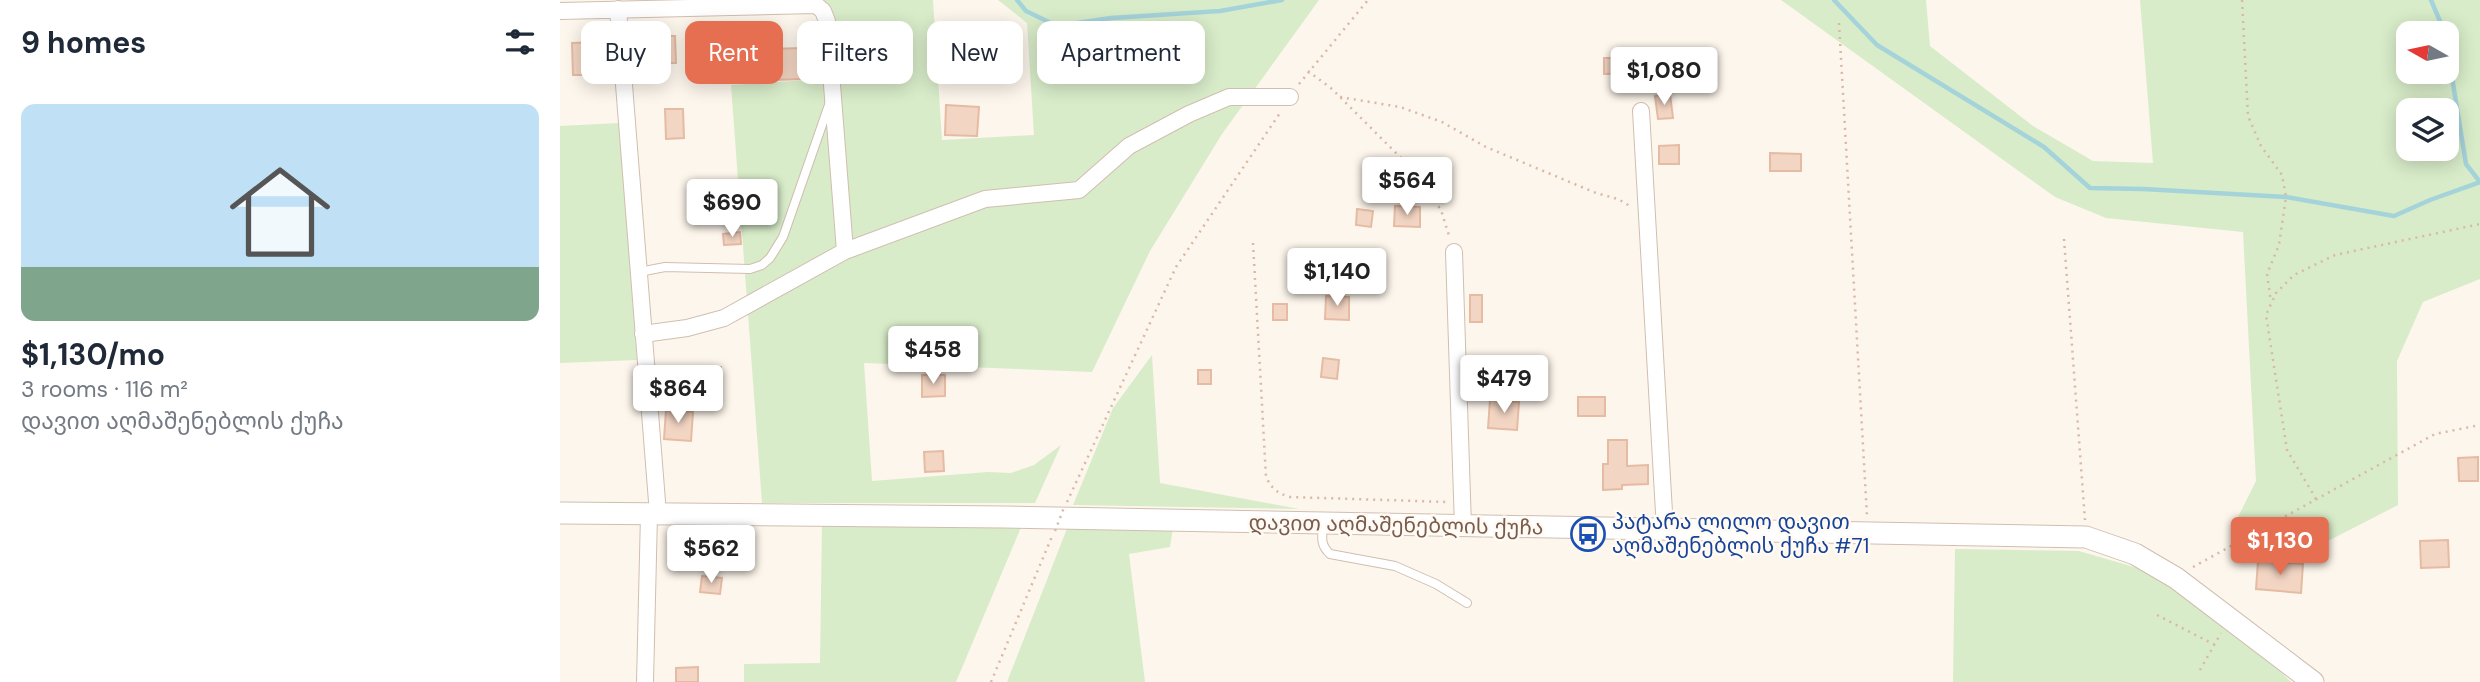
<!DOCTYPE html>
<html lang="en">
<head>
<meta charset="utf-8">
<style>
	:root { --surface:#fff; --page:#f2f2f3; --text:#1f2937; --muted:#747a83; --accent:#e76f51 }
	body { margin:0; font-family:"DM Sans","Noto Sans Georgian",sans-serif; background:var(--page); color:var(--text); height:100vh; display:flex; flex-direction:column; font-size:26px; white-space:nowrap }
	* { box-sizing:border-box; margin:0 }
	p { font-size:23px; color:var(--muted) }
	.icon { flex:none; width:38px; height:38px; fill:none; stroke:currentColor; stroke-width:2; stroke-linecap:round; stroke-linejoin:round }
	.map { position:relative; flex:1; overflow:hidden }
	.details { display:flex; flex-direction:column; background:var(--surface); width:560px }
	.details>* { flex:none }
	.banner { position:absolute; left:21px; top:21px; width:665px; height:63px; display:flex; gap:14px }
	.needle { width:46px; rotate:279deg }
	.controls { position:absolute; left:1836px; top:21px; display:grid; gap:14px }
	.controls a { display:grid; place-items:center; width:63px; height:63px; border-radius:14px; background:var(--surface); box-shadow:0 4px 18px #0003; font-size:35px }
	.price { position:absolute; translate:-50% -60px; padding:0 16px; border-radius:7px; background:#fff; color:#222; font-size:23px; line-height:46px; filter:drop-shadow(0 2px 4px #0008) }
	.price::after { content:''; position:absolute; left:50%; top:42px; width:21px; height:16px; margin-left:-10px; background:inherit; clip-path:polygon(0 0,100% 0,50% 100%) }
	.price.active { background:var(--accent); color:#fff }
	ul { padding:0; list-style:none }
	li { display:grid; align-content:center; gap:14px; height:371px; padding:0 21px }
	li span { display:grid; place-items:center; height:217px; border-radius:14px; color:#555 }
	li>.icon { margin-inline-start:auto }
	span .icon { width:126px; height:126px; fill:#fffc; stroke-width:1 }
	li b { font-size:30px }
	h2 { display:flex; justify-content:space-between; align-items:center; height:84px; padding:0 21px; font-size:30px }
	.tag { padding:0 24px; border-radius:14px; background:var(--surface); box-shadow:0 4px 18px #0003; font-size:24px; line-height:63px }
	.tag.active { background:var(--accent); color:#fff }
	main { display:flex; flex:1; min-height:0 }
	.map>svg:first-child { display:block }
	.green { fill:#d8ecc9; fill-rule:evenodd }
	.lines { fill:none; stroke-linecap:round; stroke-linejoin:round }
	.stream { stroke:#a5d3da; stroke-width:4.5 }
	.building { fill:#f3d5c3; stroke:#e6bba3; stroke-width:2 }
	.service-casing { stroke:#d1beb0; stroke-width:10 }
	.minor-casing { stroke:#d1beb0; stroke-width:18 }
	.tertiary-casing { stroke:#d1beb0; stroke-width:23 }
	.path { stroke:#d9b8a5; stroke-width:2.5; stroke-dasharray:2 5; stroke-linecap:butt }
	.service { stroke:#fff; stroke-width:8 }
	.minor { stroke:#fff; stroke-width:16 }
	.tertiary { stroke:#fff; stroke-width:21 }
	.path-bridge { stroke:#d9b8a5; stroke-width:2.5; stroke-dasharray:2 5; stroke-linecap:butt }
	.labels { text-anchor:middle; stroke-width:5; stroke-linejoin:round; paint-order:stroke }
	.transit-label { font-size:21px; fill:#164399; stroke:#fffaf3; text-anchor:start }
	.street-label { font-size:21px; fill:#7a5c4d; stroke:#fffaf3 }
</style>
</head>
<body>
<main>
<section class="details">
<h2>9 homes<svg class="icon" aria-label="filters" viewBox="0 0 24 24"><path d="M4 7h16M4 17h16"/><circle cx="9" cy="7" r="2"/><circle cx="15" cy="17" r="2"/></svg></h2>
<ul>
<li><span style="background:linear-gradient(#bfe0f5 75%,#7fa58c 0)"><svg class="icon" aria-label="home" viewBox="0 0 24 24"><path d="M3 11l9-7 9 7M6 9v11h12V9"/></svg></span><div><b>$1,130/mo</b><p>3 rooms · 116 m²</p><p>დავით აღმაშენებლის ქუჩა</p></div></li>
</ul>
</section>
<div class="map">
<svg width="1920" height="682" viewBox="0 0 1920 682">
	<rect width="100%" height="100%" fill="#fdf6ec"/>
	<path class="green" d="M257,0H373L382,140L474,135L467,23L438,0H759L662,134L590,251L532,372L304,363L312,481L428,472L451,473L474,465L501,445L475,503H202L171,85L280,78L271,15Z
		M1221,0H1366L1370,46L1473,126L1533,161L1593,163L1580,0H1920V279L1863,302L1837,361L1838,505L1770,540L1675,523L1696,481L1683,232L1546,218L1495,197ZM1848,33H1886V72H1848ZM1848,110H1886V149H1848Z
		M59,123L77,360L0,363V126Z
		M592,355L600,483L739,509L513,505L553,408Z
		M262,525H462L396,682H184V664L260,663Z
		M508,526L613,528L610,547L569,554L585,682H447Z
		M1395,549L1519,551L1581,569L1633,602L1713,664L1731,682H1393Z"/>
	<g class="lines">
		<path class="stream" d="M457,0L466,11L497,26L551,18L660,11L722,0
			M1274,0L1317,45L1484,147L1530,188L1583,189L1726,197L1834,216L1870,200L1920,182
			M1871,0L1885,33
			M1886,40L1906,164L1920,182"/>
	</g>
	<path class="building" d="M99,36H115L116,63H99Z
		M43,42L44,75H13L12,43Z
		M241,48L242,79L213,80V75L187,77L186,61L212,59L211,49Z
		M1044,58H1077V73L1044,74Z
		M1110,94L1113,118L1098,119L1095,96Z
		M386,105L419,107L417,136L385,135Z
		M105,109H123L124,138L106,139Z
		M1119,145V164H1099V146Z
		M1210,153L1241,154V171H1210Z
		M835,206L860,207V227L834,226Z
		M797,209L813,211L811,227L796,225Z
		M180,232L181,244L164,245L163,234Z
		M910,295H922V322H910Z
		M766,296L789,297V320L765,319Z
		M713,304H727V320H713Z
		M763,358L779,360L777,379L761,377Z
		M127,367H161L162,394H128Z
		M638,370H651V384H638Z
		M362,375H385V396L362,397Z
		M1018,397H1045V416H1018Z
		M930,400L959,402L957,430L928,428Z
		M106,410L133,412L131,441L104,439Z
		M1048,440H1067V466L1088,465V484L1062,485V489L1043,490V464H1048Z
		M383,451L384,471L365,472L364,452Z
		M1918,457V481H1899L1898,458Z
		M1888,540L1889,567L1861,568L1860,541Z
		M117,548H139V567H117Z
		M1698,561L1743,564L1741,593L1696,589Z
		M142,576L162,578L160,594L140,592Z
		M138,667V682H116V668Z"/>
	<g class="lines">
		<g class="service-casing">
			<path id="service" d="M79,272L105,267L190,269L202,265L210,258L223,237L270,102
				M763,524C762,537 760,545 770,554L835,566L876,584L907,603"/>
		</g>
		<g class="minor-casing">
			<path id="minor" d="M58,9L98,514
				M0,11L256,5L263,11L267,21L285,251
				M1081,111L1105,530
				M894,252L903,527
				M83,334L127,328L164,318L285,251L425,199L519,190L569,146L629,114L669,97H730
				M85,682L89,514"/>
		</g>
		<g class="tertiary-casing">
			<path id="tertiary" d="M0,513L444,517L1526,537L1575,554L1616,578L1753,682"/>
		</g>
		<path class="path" d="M1682,0L1688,116L1701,146L1722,175L1726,197L1719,245L1707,274L1711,302
			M1279,23L1307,516
			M748,71L772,89L856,173L881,210L890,239
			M739,84L808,0
			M780,97L840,107L882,122L926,147L1036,193L1058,199L1070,206
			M1504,239L1525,520
			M693,243L706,477C712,489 717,493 730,497L888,502
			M1756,499L1727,450L1706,315L1716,293L1734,275L1775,255L1920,224
			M507,502L616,267L720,113
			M1633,567L1875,434L1920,425
			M1597,615L1655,645
			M1640,670L1661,633
			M431,682L493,534"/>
		<use href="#service" class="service"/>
		<use href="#minor" class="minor"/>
		<use href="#tertiary" class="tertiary"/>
		<path class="path-bridge" d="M495,531L505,505"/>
	</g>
	<defs>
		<g id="bus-ring" transform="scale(1.75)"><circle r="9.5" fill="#fffaf3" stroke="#1a4fb4" stroke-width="1.5"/><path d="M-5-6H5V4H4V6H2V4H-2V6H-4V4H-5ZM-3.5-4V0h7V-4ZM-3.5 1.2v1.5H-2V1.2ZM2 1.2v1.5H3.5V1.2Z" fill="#1a4fb4"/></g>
	</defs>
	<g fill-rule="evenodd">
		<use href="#bus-ring" x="1028" y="534"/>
	</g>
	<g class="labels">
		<g class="transit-label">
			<text x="1052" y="529">პატარა ლილო დავით<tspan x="1052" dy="24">აღმაშენებლის ქუჩა #71</tspan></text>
		</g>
		<g class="street-label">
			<text transform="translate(836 525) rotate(1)" y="7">დავით აღმაშენებლის ქუჩა</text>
		</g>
	</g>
</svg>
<div class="controls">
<a><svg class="needle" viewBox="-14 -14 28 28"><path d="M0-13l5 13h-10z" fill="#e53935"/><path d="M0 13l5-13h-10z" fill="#747a83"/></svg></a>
<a><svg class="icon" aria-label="layers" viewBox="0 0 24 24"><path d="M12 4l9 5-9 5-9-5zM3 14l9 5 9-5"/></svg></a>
</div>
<b class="price" style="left:1104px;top:107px">$1,080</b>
<b class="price" style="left:847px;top:217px">$564</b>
<b class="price" style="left:172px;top:239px">$690</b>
<b class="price" style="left:777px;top:308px">$1,140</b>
<b class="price" style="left:373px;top:386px">$458</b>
<b class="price" style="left:944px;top:415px">$479</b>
<b class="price" style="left:118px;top:425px">$864</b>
<b class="price active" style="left:1720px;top:577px">$1,130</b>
<b class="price" style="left:151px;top:585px">$562</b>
<div class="banner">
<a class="tag">Buy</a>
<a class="tag active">Rent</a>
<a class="tag">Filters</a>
<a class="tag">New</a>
<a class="tag">Apartment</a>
</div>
</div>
</main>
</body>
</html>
